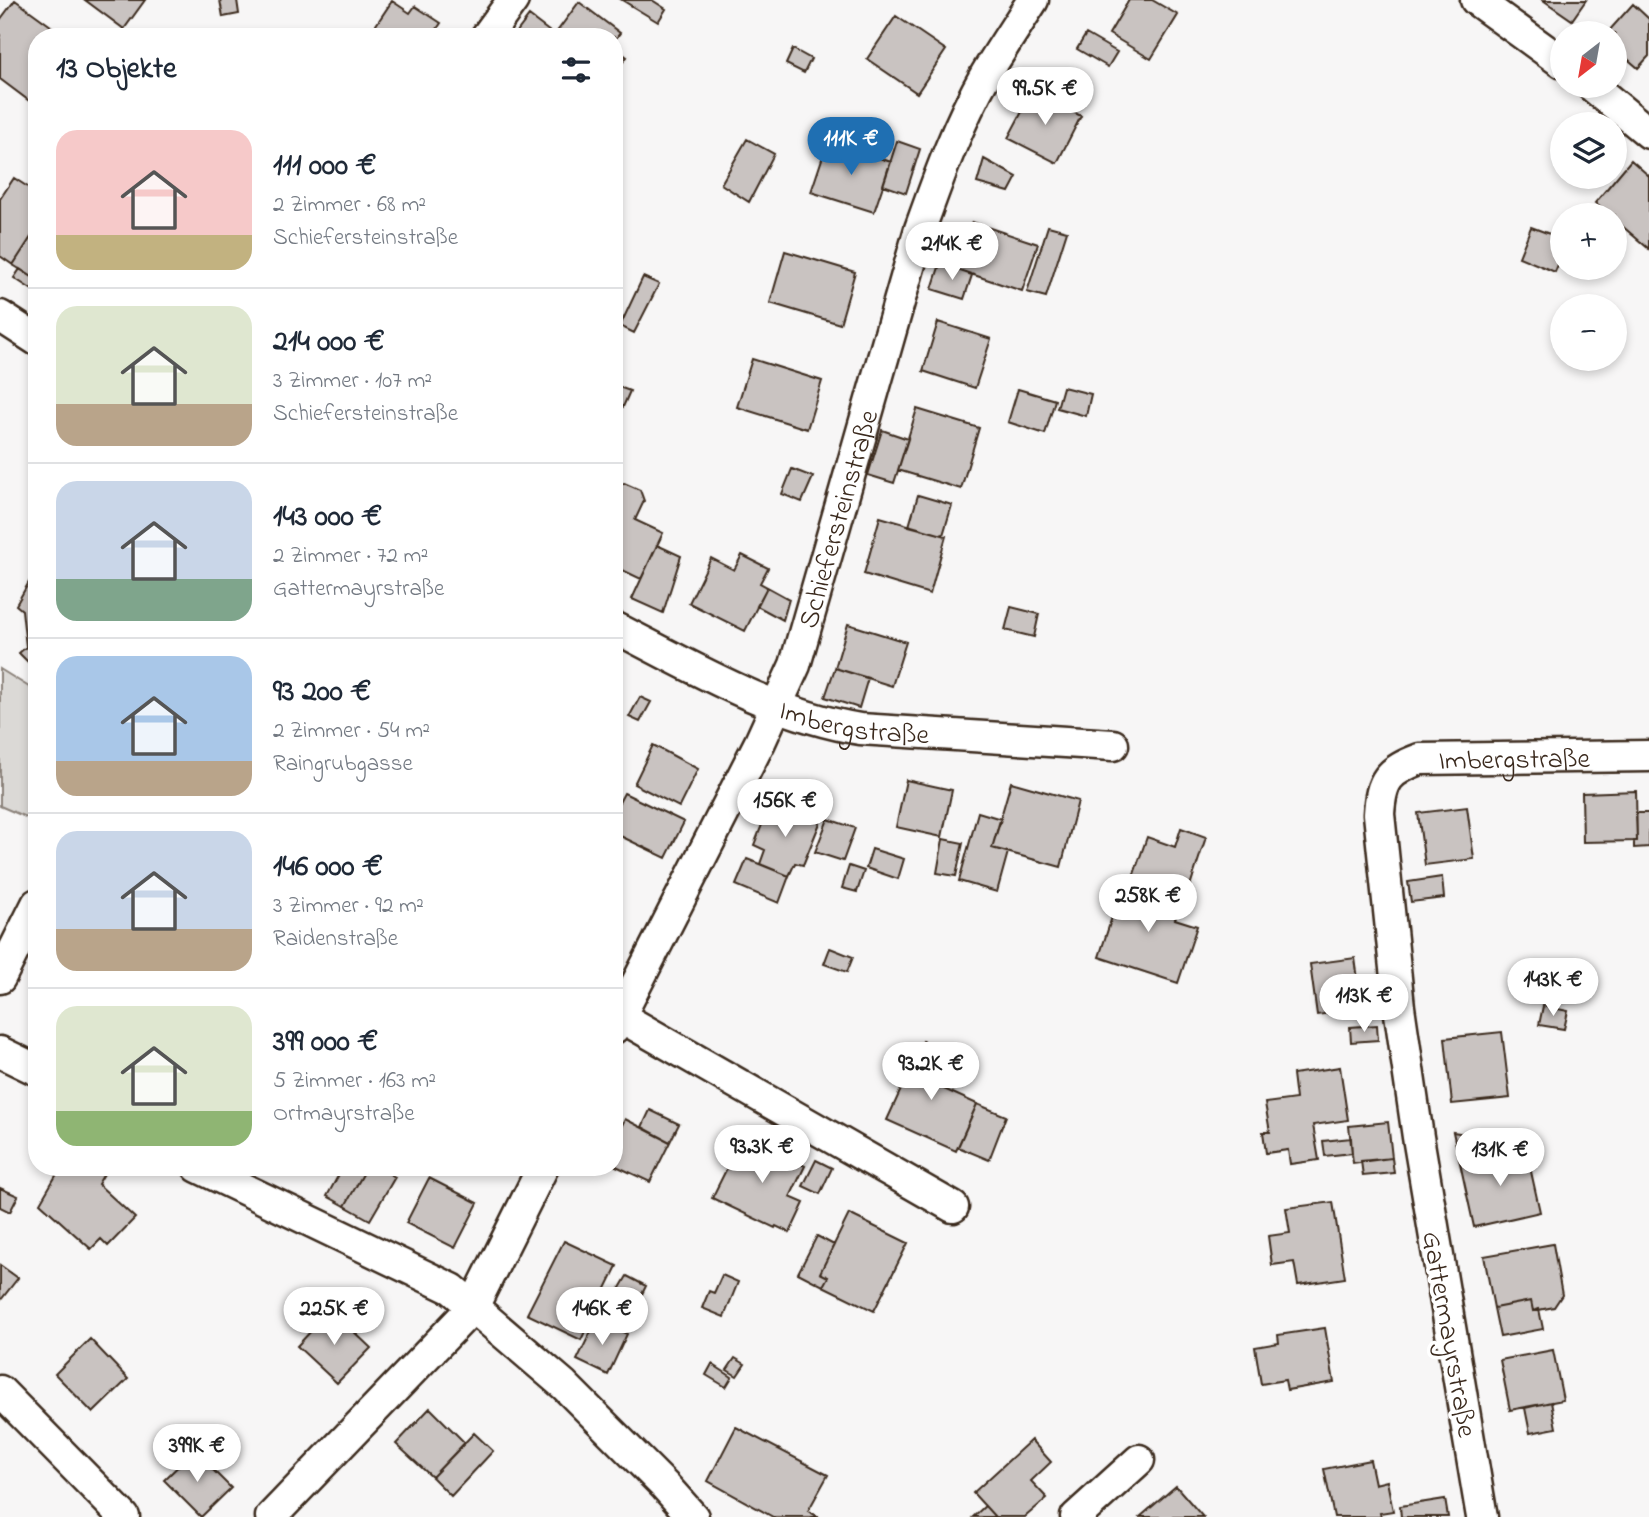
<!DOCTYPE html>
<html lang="de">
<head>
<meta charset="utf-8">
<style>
	:root { --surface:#fff; --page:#f2f2f3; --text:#1f2937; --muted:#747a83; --line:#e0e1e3; --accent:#1f6fb2 }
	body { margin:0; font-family:"Indie Flower",sans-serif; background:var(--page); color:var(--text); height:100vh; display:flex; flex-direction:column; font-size:26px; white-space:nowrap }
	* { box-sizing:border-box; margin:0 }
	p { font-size:23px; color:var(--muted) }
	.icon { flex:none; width:38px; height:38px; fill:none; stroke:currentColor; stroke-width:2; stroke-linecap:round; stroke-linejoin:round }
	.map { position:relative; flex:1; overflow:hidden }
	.sheet { position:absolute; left:28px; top:28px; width:595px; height:1148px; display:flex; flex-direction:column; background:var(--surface); border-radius:28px; box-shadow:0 4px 10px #0003 }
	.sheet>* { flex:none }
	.needle { width:46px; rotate:211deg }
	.tools { position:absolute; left:1550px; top:21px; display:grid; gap:14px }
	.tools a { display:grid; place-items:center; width:77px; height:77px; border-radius:50%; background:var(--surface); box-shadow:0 4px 10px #0003; font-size:35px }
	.price { position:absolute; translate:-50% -60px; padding:0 16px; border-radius:24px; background:#fff; color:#222; font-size:23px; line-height:46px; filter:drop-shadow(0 2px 4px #0008) }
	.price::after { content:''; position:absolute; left:50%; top:42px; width:21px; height:16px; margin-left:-10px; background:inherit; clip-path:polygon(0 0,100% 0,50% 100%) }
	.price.current { background:var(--accent); color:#fff }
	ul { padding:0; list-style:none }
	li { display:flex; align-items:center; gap:21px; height:175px; padding:0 28px }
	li+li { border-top:2px solid var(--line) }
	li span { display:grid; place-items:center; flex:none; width:196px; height:140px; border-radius:21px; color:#555 }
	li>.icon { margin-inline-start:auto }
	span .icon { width:84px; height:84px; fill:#fffc; stroke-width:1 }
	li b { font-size:30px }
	h2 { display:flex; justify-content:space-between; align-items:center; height:84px; padding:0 28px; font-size:30px }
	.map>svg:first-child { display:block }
	.green { fill:#dbd9d6; stroke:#8b827a; stroke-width:2 }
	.building { fill:#c9c3c1; stroke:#3b2a1e; stroke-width:2 }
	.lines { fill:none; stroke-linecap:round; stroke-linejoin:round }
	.minor-casing { stroke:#3b2a1e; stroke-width:35 }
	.minor { stroke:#fff; stroke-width:30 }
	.labels { text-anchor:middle; stroke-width:7; stroke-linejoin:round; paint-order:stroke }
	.street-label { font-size:28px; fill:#3b2a1e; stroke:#fff }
</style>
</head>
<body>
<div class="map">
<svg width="1649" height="1517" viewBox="0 0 1649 1517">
	<rect width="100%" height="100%" fill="#f7f6f6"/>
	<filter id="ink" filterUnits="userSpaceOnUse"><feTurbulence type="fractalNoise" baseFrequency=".0143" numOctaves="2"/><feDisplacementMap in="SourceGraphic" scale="14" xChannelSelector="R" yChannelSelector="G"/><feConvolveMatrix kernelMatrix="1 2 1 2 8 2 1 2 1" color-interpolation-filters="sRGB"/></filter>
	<g filter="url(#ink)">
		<path class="green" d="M0,669L37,692V822L0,806Z"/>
		<path class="building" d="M15,0L66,37H37V96L32,103L0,79V20Z
			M85,0H145L124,29Z
			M220,0H237L239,14L223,17Z
			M622,0H652L666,9L658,22Z
			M1129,0H1152L1178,15L1151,59L1109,34Z
			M1543,0H1586L1572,20Z
			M392,1L410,13L415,6L441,23L435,32L442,37H368Z
			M579,2L620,33L614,41V37H553Z
			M1633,4L1649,19V56L1638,68L1615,48V33H1607Z
			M529,16L554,35L553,37H513Z
			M896,16L946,50L917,93L867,59Z
			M1086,34L1117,52L1108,67L1077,49Z
			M614,47L627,57L614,73Z
			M793,49L811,59L804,73L786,64Z
			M1033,91L1081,116L1057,163L1008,138Z
			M747,139L774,154L749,202L721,184Z
			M828,141L891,162L874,212L811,192Z
			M897,141L920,149L906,193L883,185Z
			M984,159L1017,177L1009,192L977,183Z
			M1631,160L1649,176V249L1615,220V215H1609L1595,203Z
			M14,178L37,193V228L13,265L0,256V199Z
			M972,222L1038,244L1022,291L956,269Z
			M1048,226L1067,231L1046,297L1027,292Z
			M1531,227L1563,239V253L1555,272L1519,257Z
			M37,228V280L13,265Z
			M785,251L855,272L840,324L770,303Z
			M940,264L972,275L964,299L932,289Z
			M20,269L37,280V293L14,278Z
			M643,277L659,284L634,333L620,326Z
			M938,322L991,339L975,388L923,371Z
			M752,359L822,381L807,429L737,407Z
			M619,387L630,391L623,407L614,403Z
			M1063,387L1091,394L1086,416L1057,408Z
			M1018,389L1055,400L1045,434L1008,422Z
			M917,409L979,428L961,489L898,470Z
			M882,430L908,439L894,483L868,475Z
			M792,469L813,477L802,502L782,494Z
			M624,483L640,490L644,501L635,520L663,533L641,579L614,566V487Z
			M918,495L952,505L943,535L909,526Z
			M880,517L946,536L930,594L864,574Z
			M657,545L681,556L663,613L632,599Z
			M742,555L768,568L760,583L767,587L745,631L689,603L711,558L734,570Z
			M37,568V671L19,653L26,647L22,610L16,605Z
			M767,587L789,599L783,620L757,606Z
			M1011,607L1039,614L1034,637L1005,630Z
			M848,624L906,642L892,686L835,668Z
			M835,668L868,678L859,708L825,697Z
			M640,697L651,702L640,722L629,717Z
			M653,745L698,769L679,807L634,784Z
			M906,780L952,790L942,837L896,827Z
			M1011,782L1078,801L1061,867L992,848Z
			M1636,791L1637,841L1583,842L1582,793Z
			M624,793L684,822L666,858L614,833V812Z
			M771,802L820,823L803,865L795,863L789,876L760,864L765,850L754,845Z
			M1467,807L1474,859L1425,865L1418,813Z
			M978,812L1001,819L992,848L1008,852L997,892L959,881Z
			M1636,813H1649V847L1634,848V841H1637Z
			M828,819L855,828L843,861L815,852Z
			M1181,828L1206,837L1187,895L1133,877L1147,837L1175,847Z
			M943,839L963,843L956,876L937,873Z
			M872,849L904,859L898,879L866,868Z
			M747,859L789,876L779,903L736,885Z
			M849,866L864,871L857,892L842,888Z
			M1442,877L1444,898L1411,902L1408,882Z
			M1123,883L1181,902L1175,919L1197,926L1178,983L1099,957Z
			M830,948L853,957L847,972L824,964Z
			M1355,958L1362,1009L1317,1015L1310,964Z
			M1543,1006L1568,1011L1564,1029L1539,1025Z
			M1377,1025L1378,1040L1351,1042L1350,1027Z
			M1502,1032L1510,1098L1452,1104L1445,1038Z
			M923,1041L948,1053L933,1084L977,1104L956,1151L887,1120Z
			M1340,1067L1348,1120L1313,1125L1319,1160L1290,1164L1288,1150L1266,1153L1263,1132H1270L1265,1103L1296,1099L1293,1074Z
			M977,1104L1006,1116L989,1160L958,1147Z
			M650,1110L679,1124L670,1142L642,1127Z
			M625,1119L670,1142L650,1182L614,1165V1141Z
			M1388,1122L1392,1158L1353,1163L1349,1126Z
			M1453,1132L1490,1138L1494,1156L1460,1163Z
			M743,1136L805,1166L790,1197L804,1203L790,1233L776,1226L775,1228L712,1198Z
			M1351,1138L1352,1153L1325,1156L1323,1141Z
			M1526,1149L1540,1212L1474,1227L1460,1163Z
			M1392,1158L1394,1173L1363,1176L1361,1161Z
			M816,1160L832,1168L820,1194L803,1186Z
			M61,1167H108L98,1184L135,1218L108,1246L101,1239L91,1249L40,1203Z
			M293,1167H313L305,1177Z
			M343,1167H367L345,1206L327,1196Z
			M367,1167H378L395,1177L370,1220L345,1206Z
			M429,1178L478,1203L455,1248L406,1223Z
			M0,1188L18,1196L10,1212L0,1207Z
			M1333,1202L1345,1278L1298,1285L1294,1262L1272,1265L1268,1236L1290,1233L1286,1208Z
			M849,1214L908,1243L874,1311L823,1286L828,1277L820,1273Z
			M817,1236L834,1245L820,1273L828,1277L823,1286L798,1273Z
			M564,1241L617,1266L581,1340L527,1314Z
			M1553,1244L1562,1295L1554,1307L1533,1311L1531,1301L1494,1308L1484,1256Z
			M0,1265L18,1278L0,1301Z
			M722,1275L738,1282L724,1317L702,1308L709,1291L714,1293Z
			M627,1276L646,1286L637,1304L617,1293Z
			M1531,1301L1533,1311L1539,1309L1543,1329L1500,1337L1494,1308Z
			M331,1310L371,1348L337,1383L297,1346Z
			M597,1319L627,1334L608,1375L577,1360Z
			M1325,1328L1334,1382L1287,1390L1285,1380L1261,1384L1255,1347L1279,1343L1278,1335Z
			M90,1339L128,1379L93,1413L55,1374Z
			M1553,1350L1563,1400L1510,1410L1500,1360Z
			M735,1358L745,1364L737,1376L727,1370Z
			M712,1364L732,1377L726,1387L706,1375Z
			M1551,1402L1556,1428L1530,1433L1525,1408Z
			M430,1408L465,1443L432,1477L396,1444Z
			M736,1427L828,1475L808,1511L819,1517H773L708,1481Z
			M474,1433L493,1451L451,1496L432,1477Z
			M1031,1440L1051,1462L1031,1481L1047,1498L1025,1517H995L973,1493Z
			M194,1451L231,1488L201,1517L164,1480Z
			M1370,1460L1375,1484L1387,1481L1393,1511L1380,1513L1381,1517H1334L1324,1469Z
			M1176,1486L1203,1517H1140Z
			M1445,1499L1448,1517H1401L1400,1506Z
			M985,1506L995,1517H973Z"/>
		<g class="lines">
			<g class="minor-casing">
				<g id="minor">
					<path d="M1476,0L1563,63"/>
					<path d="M486,37L513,0"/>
					<path d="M1592,86L1649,133"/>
					<path d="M0,316L37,340"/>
					<path id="s1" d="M614,627C692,667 773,715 860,729L1113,745"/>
					<path d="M0,978L37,904"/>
					<path d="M614,1013L953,1207"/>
					<path id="s2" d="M614,1028L760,742L795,665L920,229C939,176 958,123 986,74C1001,49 1017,25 1033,0"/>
					<path d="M0,1052L37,1070"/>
					<path d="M198,1167L452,1289L564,1385L666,1487L693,1517"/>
					<path d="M0,1391L124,1517"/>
					<path d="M271,1517L473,1307L543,1167"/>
					<path d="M1076,1517L1139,1460"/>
					<path id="s3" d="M1482,1517L1418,1137L1399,1007L1379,814C1381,780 1388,771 1420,759L1649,756"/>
				</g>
			</g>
			<use href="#minor" class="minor"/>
		</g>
	</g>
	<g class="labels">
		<g class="street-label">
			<text dy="10" stroke="none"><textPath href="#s2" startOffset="558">Schiefersteinstraße</textPath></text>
			<text dy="10" stroke="none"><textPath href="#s1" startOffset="261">Imbergstraße</textPath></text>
			<text dy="10" stroke="none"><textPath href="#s3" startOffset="880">Imbergstraße</textPath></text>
			<text transform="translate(1451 1334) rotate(80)" y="10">Gattermayrstraße</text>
		</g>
	</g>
</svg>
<div class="tools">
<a><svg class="needle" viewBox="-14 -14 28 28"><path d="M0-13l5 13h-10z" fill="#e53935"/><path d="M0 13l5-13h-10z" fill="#747a83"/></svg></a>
<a><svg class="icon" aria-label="layers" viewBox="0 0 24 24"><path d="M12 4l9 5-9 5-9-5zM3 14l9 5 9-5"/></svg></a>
<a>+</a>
<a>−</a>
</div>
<b class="price" style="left:1045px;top:127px">99.5K €</b>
<b class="price current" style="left:851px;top:177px">111K €</b>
<b class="price" style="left:952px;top:282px">214K €</b>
<b class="price" style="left:785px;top:839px">156K €</b>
<b class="price" style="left:1148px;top:934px">258K €</b>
<b class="price" style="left:1553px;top:1018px">143K €</b>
<b class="price" style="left:1364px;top:1034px">113K €</b>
<b class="price" style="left:931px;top:1102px">93.2K €</b>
<b class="price" style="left:762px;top:1185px">93.3K €</b>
<b class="price" style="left:1500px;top:1188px">131K €</b>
<b class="price" style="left:334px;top:1347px">225K €</b>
<b class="price" style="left:602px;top:1347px">146K €</b>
<b class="price" style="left:197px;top:1484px">399K €</b>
<section class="sheet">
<h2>13 Objekte<svg class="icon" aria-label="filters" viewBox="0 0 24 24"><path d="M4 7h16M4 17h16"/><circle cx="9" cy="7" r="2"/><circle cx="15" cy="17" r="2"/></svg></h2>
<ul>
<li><span style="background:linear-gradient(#f6c9c9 75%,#c2b280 0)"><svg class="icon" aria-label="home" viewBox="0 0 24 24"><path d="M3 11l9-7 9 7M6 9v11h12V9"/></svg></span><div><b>111 000 €</b><p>2 Zimmer · 68 m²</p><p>Schiefersteinstraße</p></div></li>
<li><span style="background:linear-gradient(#dfe7d0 70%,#b9a48a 0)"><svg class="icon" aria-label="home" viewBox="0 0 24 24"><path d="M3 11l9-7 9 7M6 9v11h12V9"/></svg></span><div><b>214 000 €</b><p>3 Zimmer · 107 m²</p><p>Schiefersteinstraße</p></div></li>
<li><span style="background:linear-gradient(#c9d6e8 70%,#7fa58c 0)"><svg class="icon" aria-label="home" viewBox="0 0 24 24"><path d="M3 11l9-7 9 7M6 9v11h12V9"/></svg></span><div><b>143 000 €</b><p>2 Zimmer · 72 m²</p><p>Gattermayrstraße</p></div></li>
<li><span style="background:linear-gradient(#a9c7e8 75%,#b9a48a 0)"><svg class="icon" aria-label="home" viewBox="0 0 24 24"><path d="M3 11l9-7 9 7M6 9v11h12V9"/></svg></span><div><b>93 200 €</b><p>2 Zimmer · 54 m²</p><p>Raingrubgasse</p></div></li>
<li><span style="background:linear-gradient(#c9d6e8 70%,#b9a48a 0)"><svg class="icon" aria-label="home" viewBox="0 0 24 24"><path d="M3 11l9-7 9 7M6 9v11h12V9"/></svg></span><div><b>146 000 €</b><p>3 Zimmer · 92 m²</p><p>Raidenstraße</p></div></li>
<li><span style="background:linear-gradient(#dfe7d0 75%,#8fb573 0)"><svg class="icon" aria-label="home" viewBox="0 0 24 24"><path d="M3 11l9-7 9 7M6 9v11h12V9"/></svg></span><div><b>399 000 €</b><p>5 Zimmer · 163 m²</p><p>Ortmayrstraße</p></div></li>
</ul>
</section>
</div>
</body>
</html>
